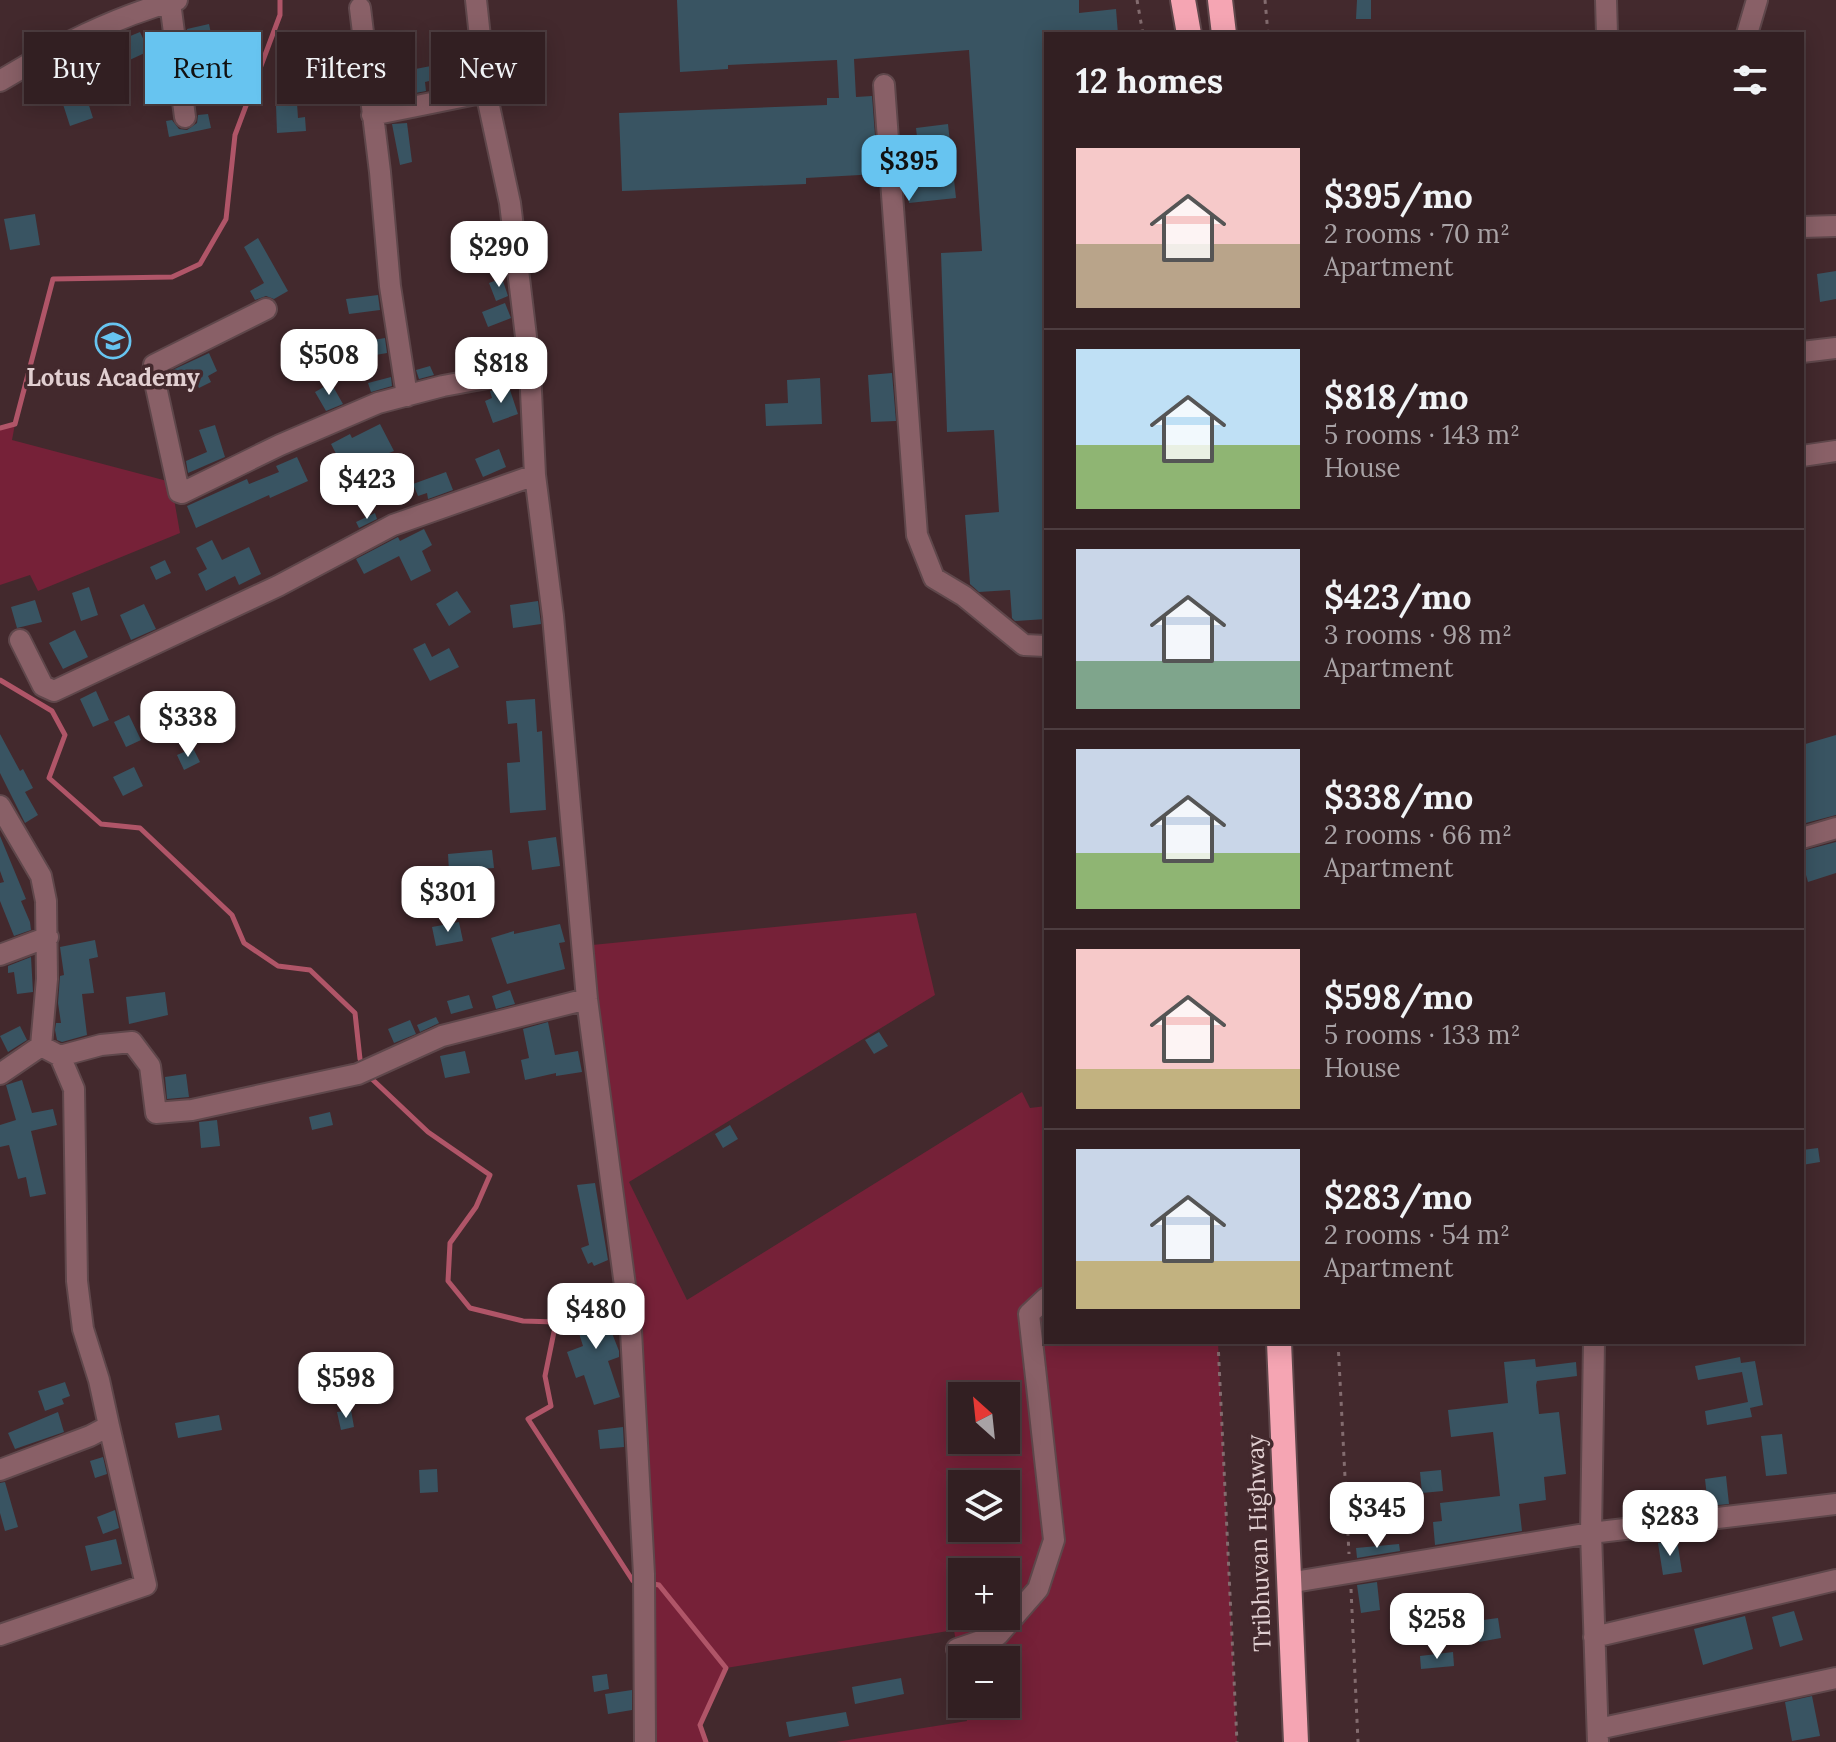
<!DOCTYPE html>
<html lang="en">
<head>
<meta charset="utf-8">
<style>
	:root { --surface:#321f22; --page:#3a272a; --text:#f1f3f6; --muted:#a8a2a5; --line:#4d3d40; --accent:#67c4f0 }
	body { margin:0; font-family:Lora,serif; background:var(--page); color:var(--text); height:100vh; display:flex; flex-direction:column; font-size:30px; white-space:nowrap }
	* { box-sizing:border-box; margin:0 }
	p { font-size:26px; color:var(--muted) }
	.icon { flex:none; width:44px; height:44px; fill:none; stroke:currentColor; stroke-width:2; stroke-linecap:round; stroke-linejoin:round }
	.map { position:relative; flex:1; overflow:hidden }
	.side { position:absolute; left:1044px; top:32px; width:760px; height:1312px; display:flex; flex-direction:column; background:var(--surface); border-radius:0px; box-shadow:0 4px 20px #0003,0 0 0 2px var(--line) }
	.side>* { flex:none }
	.guide { position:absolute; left:24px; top:32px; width:760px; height:72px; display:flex; gap:16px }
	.needle { width:52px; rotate:333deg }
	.controls { position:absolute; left:948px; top:1382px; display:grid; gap:16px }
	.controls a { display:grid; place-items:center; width:72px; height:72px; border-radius:0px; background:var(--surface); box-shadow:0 4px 20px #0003,0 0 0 2px var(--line); font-size:40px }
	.price { position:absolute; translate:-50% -68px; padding:0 18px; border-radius:16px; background:#fff; color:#222; font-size:26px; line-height:52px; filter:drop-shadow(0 2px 4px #0008) }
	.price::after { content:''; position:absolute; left:50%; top:48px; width:24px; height:18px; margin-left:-12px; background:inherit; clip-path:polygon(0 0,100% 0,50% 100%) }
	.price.current { background:var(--accent); color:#111 }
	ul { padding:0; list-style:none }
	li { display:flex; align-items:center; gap:24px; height:200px; padding:0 32px }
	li+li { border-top:2px solid var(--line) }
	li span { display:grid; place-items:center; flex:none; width:224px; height:160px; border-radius:0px; color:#555 }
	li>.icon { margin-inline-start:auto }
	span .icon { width:96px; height:96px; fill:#fffc; stroke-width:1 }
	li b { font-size:34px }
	h2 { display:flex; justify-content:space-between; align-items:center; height:96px; padding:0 32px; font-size:34px }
	.chip { padding:0 28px; border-radius:0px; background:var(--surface); box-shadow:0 4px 20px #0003,0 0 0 2px var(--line); font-size:28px; line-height:72px }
	.chip.current { background:var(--accent); color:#111 }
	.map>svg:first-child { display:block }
	.green { fill:#762138; fill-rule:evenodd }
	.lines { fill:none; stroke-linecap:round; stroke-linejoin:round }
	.stream { stroke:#b05568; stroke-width:5 }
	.building { fill:#395462 }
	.minor-casing { stroke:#5f474b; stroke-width:24 }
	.highway-casing { stroke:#5f474b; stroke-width:28 }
	.path { stroke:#836c6f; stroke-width:3; stroke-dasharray:4 6; stroke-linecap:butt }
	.minor { stroke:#896067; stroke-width:20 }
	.highway { stroke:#f5a5b3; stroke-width:24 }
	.labels { text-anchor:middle; stroke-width:7; stroke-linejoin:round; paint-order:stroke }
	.poi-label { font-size:24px; font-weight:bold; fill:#e1cfd1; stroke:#43292d }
	.street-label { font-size:24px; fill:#e1cfd1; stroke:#43292d }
</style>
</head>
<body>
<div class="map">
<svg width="1836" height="1742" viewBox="0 0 1836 1742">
	<rect width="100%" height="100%" fill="#43292d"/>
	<path class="green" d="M15,424L12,440L171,482L180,533L38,591L30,575L0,585V428Z
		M916,913L935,995L629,1182L687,1300L1022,1092L1030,1108L1046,1106V1342H1218L1237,1742H836L967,1721L965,1704H1006V1660H962V1681L954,1630L726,1668L700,1724L706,1742H645L631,1331L582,946ZM962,1396H1006V1440H962ZM962,1484H1006V1528H962ZM962,1572H1006V1616H962Z"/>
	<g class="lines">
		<path class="stream" d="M0,428L15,424L53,279L172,277L200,264L226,219L235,135L280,15V0
			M0,680L52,711L65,735L49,778L101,824L140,828L232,915L244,943L278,966L310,970L355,1013L360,1059
			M373,1080L428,1132L490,1175L476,1207L450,1243L448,1281L470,1308L523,1321L556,1322L545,1376L551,1406L528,1419L633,1581H637
			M647,1583L659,1585L726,1668L700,1725L706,1742"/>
	</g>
	<path class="building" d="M677,0H1079V13L1116,9L1118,34H1046V619L1015,621L1012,618L1010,590L979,592L970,584L965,515L999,512L994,430L947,432L941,253L982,251L969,50L854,59L856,97L872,96L878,174L806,178V184L622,191L619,113L827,105V98H839L837,60L728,65V69L680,72Z
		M1357,0H1371V19H1356Z
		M209,24L219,72L194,77L187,29Z
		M140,32L149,51L121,64L111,44Z
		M348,36L350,63L353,62L355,77L324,79V73H320L316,38Z
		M161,37L165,67L163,68L157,53L153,55L148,41Z
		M456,41L462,73L425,82L426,91L405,95L400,72L436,65L433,46Z
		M401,51L404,67L381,72L379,56Z
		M75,62L93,118L70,126L52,70Z
		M297,103L298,118L305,117L306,131L277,133L276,105Z
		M208,114L211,128L169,137L166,121L172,120L179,129L187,130L197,123L198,115Z
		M407,123L412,162L400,165L392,124Z
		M948,124L956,198L909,203L905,155L919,154L916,128Z
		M35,214L40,245L10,250L4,219Z
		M258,238L288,291L274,299L266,296L255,300L250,291L264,283L244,247Z
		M1836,271V299L1820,302L1817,274Z
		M502,278L508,296L496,301L489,283Z
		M378,295L380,310L349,314L346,299Z
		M505,303L511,318L488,327L482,312Z
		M385,338L387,353L353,359L350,344Z
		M498,340L506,358L493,364L485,346Z
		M209,353L217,371L208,376L211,382L199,388L195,380L169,385L166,373Z
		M430,366L434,375L419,379L416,370Z
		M892,373L896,421L871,422L868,375Z
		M391,377L392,386L371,392L368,383Z
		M820,378L822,424L766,426L765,404L788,403L787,380Z
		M331,383L343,404L326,411L315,392Z
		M509,387L518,414L493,423L485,401L492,398L490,391Z
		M380,424L394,451L345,471L331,444L350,434L352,438Z
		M215,425L225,457L188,473L186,461L207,452L199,430Z
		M499,449L506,467L483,477L475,459Z
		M297,457L308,481L270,498L269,495L196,528L187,506L247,479L249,484L279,472L276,466Z
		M446,472L453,490L428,499L427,493L418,496L413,484Z
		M375,513L377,519L359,528L356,522Z
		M424,529L432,545L422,551L431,571L411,581L399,556L364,574L356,559L398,537L400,541Z
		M212,540L222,560L249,547L261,574L239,585L235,576L206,591L198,574L207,569L196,548Z
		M165,560L171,573L156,580L150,567Z
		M89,587L98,615L81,621L72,593Z
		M457,591L471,612L449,626L436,604Z
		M35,600L42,622L17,628L11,607Z
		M538,601L541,624L513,628L510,605Z
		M144,604L156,629L131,640L120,615Z
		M75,630L88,657L63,669L49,643Z
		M425,643L432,657L449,648L459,667L430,681L413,649Z
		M96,691L109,720L93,727L80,699Z
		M535,699L537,732L542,731L546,810L510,813L507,763L520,762L517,723L508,724L506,701Z
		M129,715L141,740L126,747L114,722Z
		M0,734L20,771L23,769L33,788L25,792L38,815L25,823L0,773Z
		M1836,735V815L1802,824V745Z
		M193,748L200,762L184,770L177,755Z
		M134,767L143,786L123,796L113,777Z
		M0,836L26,899L21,901L30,922L31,930L14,936L0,901V883L4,882L0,871Z
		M556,837L560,866L532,870L528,841Z
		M1836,842V873L1808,882L1802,861V851Z
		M492,850L494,868L449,871L448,854Z
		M459,922L463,941L436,946L432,927Z
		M560,924L565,942L559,943L565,969L507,984L491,938L514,931V934Z
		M95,940L98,957L89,959L94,993L82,994L87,1035L62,1042L57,1040L55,1030L56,1023H61L58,1003L60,976L64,975L60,947Z
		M31,957L33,992L17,994L14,972L8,973V966Z
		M510,990L515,1004L496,1009L492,996Z
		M165,992L168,1015L129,1024L126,997Z
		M469,995L473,1008L451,1014L447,1001Z
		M436,1017L439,1023L420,1032L417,1025Z
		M410,1020L416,1034L394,1043L388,1029Z
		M548,1022L555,1055L578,1051L582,1072L556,1076V1073L525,1080L521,1060L529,1058L523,1029Z
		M20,1026L27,1040L8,1052L0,1036Z
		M879,1032L888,1046L874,1054L865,1040Z
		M465,1051L470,1073L445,1078L440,1056Z
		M186,1074L189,1097L167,1099L165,1077Z
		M22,1080L32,1113L53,1109L57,1125L31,1131L46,1194L30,1197L26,1177L18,1179L9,1145L0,1147V1125L16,1120L6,1085Z
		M330,1112L333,1125L312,1130L309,1117Z
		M217,1120L220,1146L201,1148L199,1122Z
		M730,1125L738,1139L723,1148L715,1134Z
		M1818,1148L1820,1162L1802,1165V1150Z
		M595,1183L608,1260L594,1266L592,1262L588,1264L581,1248L589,1245L577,1185Z
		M601,1295L606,1309L603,1310L619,1351V1357L608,1361L620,1397L594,1405L584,1375L576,1378L567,1352L583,1346L576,1324L582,1322L576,1305Z
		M1740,1357L1741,1363L1755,1361L1763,1405L1750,1408L1752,1417L1707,1425L1705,1411L1748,1402L1742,1372L1698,1380L1695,1366Z
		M1535,1359L1536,1367L1576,1362L1577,1376L1537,1381L1536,1385L1539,1414L1559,1412L1566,1474L1544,1477L1546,1500L1519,1504L1522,1531L1435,1545L1433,1522L1442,1521L1440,1503L1500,1496L1493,1432L1451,1437L1448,1410L1508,1403L1504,1362Z
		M65,1382L70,1396L62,1399L64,1404L45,1411L38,1391Z
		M351,1410L354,1427L341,1430L337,1412Z
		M58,1412L64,1432L15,1449L8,1433Z
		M219,1415L222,1430L178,1438L175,1423Z
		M623,1427L624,1447L600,1449L598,1430Z
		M1782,1434L1787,1474L1766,1476L1761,1436Z
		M103,1457L107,1474L95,1478L90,1461Z
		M437,1469L438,1492L420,1493L419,1470Z
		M1441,1470L1443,1491L1422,1493L1420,1472Z
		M1726,1476L1729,1504L1708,1506L1705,1479Z
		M5,1482L18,1527L5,1531L0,1513V1483Z
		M115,1510L119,1528L103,1534L97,1517Z
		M116,1539L122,1564L91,1571L85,1546Z
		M1677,1540L1682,1572L1663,1575L1658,1543Z
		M1399,1544L1400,1551L1357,1558L1356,1548Z
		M1377,1582L1380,1610L1361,1613L1357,1585Z
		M1794,1611L1803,1640L1780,1647L1772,1617Z
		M1745,1616L1753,1649L1703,1665L1694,1629Z
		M1498,1618L1501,1638L1479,1642L1476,1621Z
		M1453,1652L1454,1666L1421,1669L1420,1656Z
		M607,1674L609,1689L594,1692L592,1676Z
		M901,1678L904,1694L855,1704L852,1687Z
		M632,1690V1710L608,1714L605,1694Z
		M1812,1696L1820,1736L1792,1741L1785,1702Z
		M846,1712L849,1726L789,1737L786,1722Z"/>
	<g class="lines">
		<g class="minor-casing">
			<path id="minor" d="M476,0L486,92L510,203L530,370L535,475L553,616L587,999L631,1331L644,1574L645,1742
				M1606,0L1607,34
				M170,2L185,117
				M360,8L380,172L390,286L407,396
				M1747,34L1757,0
				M0,81C56,47 114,17 177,0
				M884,85L917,535L934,578L964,596L1024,645L1046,646
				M372,115L486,92
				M1802,227L1836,226
				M266,309L154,365L153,373L179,492L182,493L280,445L378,403L443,386L530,370
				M1802,352L1836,348
				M1802,456L1836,451
				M20,640L43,686L54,691L278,586L393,525L535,475
				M0,806L41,876L46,901L47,979L41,1046L0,1074
				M1802,838L1836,828
				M0,955L48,937
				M60,1056L101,1045L132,1042L150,1066L156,1113L192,1110L358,1074L442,1036L587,999
				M1594,1342L1591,1533L1598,1742
				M0,1470L90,1436L109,1426L99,1380L83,1329L77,1281L74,1089L60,1056L41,1046
				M1288,1583L1591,1533L1836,1504
				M0,1635L146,1585L109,1426
				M1594,1637L1836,1580
				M957,1649L998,1635L1038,1589L1054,1540L1029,1314L1046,1298
				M1598,1729L1836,1678"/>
		</g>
		<g class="highway-casing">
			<path id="highway" d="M1183,0L1189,34
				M1220,0L1224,34
				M1279,1342L1296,1742"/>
		</g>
		<path class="path" d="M1137,0L1143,34
			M1265,0L1268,34
			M1218,1342L1237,1742
			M1338,1342L1349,1554
			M1351,1589L1358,1742"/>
		<use href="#minor" class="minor"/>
		<use href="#highway" class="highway"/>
	</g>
	<defs>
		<g id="school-ring" transform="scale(1.8)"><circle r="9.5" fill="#43292d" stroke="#67c4f0" stroke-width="1.5"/><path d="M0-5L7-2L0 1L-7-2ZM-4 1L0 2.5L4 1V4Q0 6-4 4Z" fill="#67c4f0"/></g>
	</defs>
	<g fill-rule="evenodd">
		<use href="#school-ring" x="113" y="341"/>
	</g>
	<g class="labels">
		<g class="poi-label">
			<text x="113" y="386">Lotus Academy</text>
		</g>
		<g class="street-label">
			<text transform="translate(1259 1543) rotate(-92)" y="8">Tribhuvan Highway</text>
		</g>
	</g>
</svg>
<div class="controls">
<a><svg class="needle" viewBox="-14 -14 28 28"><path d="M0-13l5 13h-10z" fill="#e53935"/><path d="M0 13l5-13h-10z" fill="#a8a2a5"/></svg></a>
<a><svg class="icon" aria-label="layers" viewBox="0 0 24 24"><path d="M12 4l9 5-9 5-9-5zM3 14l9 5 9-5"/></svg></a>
<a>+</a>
<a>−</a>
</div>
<b class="price current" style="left:909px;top:203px">$395</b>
<b class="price" style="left:499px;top:289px">$290</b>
<b class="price" style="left:329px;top:397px">$508</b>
<b class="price" style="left:501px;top:405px">$818</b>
<b class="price" style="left:367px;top:521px">$423</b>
<b class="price" style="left:188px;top:759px">$338</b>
<b class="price" style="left:448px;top:934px">$301</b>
<b class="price" style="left:596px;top:1351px">$480</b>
<b class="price" style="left:346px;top:1420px">$598</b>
<b class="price" style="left:1377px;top:1550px">$345</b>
<b class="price" style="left:1670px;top:1558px">$283</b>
<b class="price" style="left:1437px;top:1661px">$258</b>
<div class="guide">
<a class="chip">Buy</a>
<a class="chip current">Rent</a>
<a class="chip">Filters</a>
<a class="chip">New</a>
</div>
<section class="side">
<h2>12 homes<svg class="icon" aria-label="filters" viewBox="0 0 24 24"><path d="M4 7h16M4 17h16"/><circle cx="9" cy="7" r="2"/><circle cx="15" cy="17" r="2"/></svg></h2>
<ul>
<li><span style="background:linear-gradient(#f6c9c9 60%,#b9a48a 0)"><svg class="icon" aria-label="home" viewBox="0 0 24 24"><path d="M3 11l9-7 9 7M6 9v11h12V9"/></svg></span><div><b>$395/mo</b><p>2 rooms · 70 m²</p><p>Apartment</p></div></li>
<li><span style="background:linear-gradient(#bfe0f5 60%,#8fb573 0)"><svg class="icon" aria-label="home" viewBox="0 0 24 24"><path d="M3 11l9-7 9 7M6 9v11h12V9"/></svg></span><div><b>$818/mo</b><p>5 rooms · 143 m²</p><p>House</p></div></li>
<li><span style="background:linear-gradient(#c9d6e8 70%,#7fa58c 0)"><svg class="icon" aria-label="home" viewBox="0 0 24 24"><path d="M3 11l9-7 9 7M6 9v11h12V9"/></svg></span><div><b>$423/mo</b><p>3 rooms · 98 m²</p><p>Apartment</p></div></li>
<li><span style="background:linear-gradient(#c9d6e8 65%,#8fb573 0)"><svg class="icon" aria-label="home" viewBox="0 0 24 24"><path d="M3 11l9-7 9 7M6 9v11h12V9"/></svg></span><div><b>$338/mo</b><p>2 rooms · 66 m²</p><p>Apartment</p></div></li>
<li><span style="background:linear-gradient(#f6c9c9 75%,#c2b280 0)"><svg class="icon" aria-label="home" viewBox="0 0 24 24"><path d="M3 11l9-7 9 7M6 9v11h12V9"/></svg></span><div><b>$598/mo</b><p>5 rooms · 133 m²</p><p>House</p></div></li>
<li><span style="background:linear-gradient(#c9d6e8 70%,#c2b280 0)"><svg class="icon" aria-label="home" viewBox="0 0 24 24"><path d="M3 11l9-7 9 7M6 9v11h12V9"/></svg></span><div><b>$283/mo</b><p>2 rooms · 54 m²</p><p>Apartment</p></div></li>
</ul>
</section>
</div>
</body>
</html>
